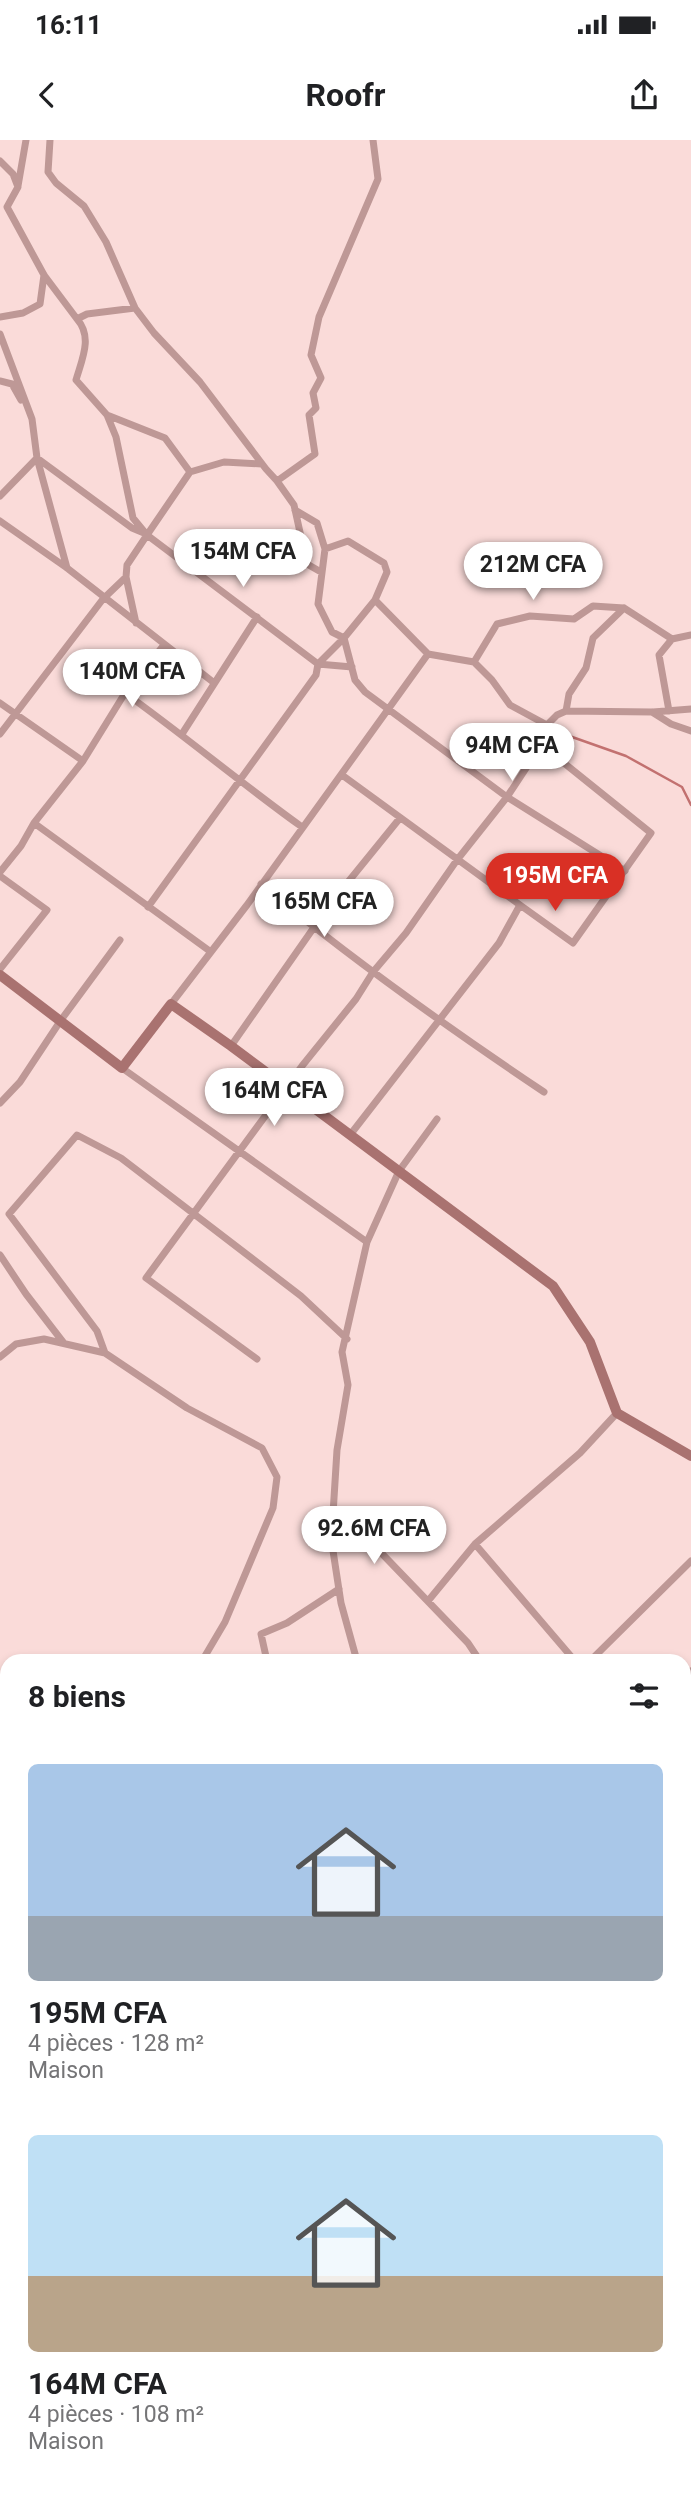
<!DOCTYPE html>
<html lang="fr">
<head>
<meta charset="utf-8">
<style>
	:root { --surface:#fff; --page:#f2f2f2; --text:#202124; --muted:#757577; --accent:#d93025 }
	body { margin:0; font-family:Roboto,sans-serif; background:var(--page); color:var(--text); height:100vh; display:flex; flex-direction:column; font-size:26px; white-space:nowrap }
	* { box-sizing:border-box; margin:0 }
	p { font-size:23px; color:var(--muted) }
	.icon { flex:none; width:38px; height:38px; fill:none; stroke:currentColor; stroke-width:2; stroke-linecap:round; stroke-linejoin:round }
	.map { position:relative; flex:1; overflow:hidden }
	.drawer { position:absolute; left:0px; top:1514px; width:691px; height:842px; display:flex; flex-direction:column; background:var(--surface); border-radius:21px 21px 0 0; box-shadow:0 4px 10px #0003 }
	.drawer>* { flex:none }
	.price { position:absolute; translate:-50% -60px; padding:0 16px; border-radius:24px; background:#fff; color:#222; font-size:23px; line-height:46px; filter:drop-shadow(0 2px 4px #0008) }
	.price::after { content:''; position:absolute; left:50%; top:42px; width:21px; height:16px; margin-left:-10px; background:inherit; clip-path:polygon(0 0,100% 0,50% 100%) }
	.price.current { background:var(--accent); color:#fff }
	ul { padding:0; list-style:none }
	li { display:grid; align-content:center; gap:14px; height:371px; padding:0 28px }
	li span { display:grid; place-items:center; height:217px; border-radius:10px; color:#555 }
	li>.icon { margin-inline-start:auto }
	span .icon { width:126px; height:126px; fill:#fffc; stroke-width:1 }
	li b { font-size:30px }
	h2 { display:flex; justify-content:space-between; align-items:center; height:84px; padding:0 28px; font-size:30px }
	.status { display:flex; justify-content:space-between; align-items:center; height:49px; padding:0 35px; background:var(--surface); direction:ltr }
	.status svg { height:19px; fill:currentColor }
	header { display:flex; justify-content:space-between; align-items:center; height:91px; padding:0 28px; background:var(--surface); font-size:32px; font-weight:700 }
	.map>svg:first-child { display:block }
	.water { fill:#c27170 }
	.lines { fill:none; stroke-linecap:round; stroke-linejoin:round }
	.stream { stroke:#c27170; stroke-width:2.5 }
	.street { stroke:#be9896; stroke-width:7 }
	.secondary { stroke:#a97270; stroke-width:10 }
	.primary { stroke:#995756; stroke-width:10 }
</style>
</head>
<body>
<div class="status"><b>16:11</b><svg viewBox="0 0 49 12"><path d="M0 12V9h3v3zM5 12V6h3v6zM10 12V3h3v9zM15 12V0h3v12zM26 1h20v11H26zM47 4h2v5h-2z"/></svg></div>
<header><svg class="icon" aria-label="back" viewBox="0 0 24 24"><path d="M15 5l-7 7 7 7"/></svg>Roofr<svg class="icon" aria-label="share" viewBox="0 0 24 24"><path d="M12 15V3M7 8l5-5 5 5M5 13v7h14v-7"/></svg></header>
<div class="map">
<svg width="691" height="2355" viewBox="0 0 691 2355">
	<rect width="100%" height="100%" fill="#fadbd9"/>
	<path class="water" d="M691,2206V2355H523L530,2348H684V2212Z"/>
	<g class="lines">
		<path class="stream" d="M558,592L626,616L682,647L691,665
			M0,1876L7,1884"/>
		<path class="street" d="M50,0L48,32L56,43L84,66L106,102L135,168
			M0,21L13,34L18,47L7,67L44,135L77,179L87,174L135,168L154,193L200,242L266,329L277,341L315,314L309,275L316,268L313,253L321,238L311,215L319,177L378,39L373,0
			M18,46L26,0
			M0,177L23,173L40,164L44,135
			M77,179C93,197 82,219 76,240L107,275L165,298L190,332
			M0,194L32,279L37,318L67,428
			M0,241L12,244L21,260
			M277,341L294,365L307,424L321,432
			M0,356L37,318L132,388L144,393
			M295,370L317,383L325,409L318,464L332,492L344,498L318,524L352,527
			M0,381L67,428L213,542
			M325,409L348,401L384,423L387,432L375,460L428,514L474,522L492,540L510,565L547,585
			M126,437L136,483
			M375,460L344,498L355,540L365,552L507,657L625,731
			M672,499L691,495
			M474,522L497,484L530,476L574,479L593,466L624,468L672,499L659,515L669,571
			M125,553C185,596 242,644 302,687
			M0,563L83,621
			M566,571L652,572L671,584L691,591
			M653,572L691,569
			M0,594L103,459L126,437L127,425L147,395L133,378L116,297L107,275
			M182,594L257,477
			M342,635L520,765L499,803L350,995
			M34,683L211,812
			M0,732L21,706L34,683L83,621L125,553L164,505
			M0,736L47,770L0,829
			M261,744C351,819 447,887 544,952
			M520,765L573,803L651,693L559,619L538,610
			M148,767L316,535L318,524L147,395L190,332L224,322L262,324
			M171,864L247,765L428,514
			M231,906L331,763L400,678
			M122,928L367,1102
			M0,963L20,942L61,880L120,800
			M0,1115L26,1154L63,1202
			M105,1213L97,1191L9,1074L77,995L121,1018L301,1156L347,1199
			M0,1217L16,1204L44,1199L105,1213L187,1268L262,1308L277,1337L273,1368L225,1482L202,1521
			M257,1219L146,1138L302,926L356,859L373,832L406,793L457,720L507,657L538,610L547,585L557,575L566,571L569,554L586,528L593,498L624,468
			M333,1374L364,1395L468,1503L480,1521
			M475,1404L575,1521
			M428,1461L475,1404L580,1313L617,1273
			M267,1521L261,1494L287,1483L339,1449
			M357,1521L341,1463L328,1378L333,1374L337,1310L348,1245L342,1212L367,1102L399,1031L437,979
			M590,1521L691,1421
			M684,1537L691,1531
			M684,1561L691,1644
			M0,1575L7,1604
			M0,1629L7,1630
			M684,1746L691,1741
			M684,1788L691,1795
			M684,1857L691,1864
			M684,1921L691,1928
			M0,2006L7,2014
			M239,2348L244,2355"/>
		<path class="secondary" d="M0,835L122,928L171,864L231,906L553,1146L590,1202L617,1273L691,1316"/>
		<path class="primary" d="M684,2060L691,2053
			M434,2355L441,2348"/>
	</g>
</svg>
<b class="price" style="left:243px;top:449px">154M CFA</b>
<b class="price" style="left:533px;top:462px">212M CFA</b>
<b class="price" style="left:132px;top:569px">140M CFA</b>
<b class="price" style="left:512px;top:643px">94M CFA</b>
<b class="price current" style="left:555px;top:773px">195M CFA</b>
<b class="price" style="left:324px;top:799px">165M CFA</b>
<b class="price" style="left:274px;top:988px">164M CFA</b>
<b class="price" style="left:374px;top:1426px">92.6M CFA</b>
<section class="drawer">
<h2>8 biens<svg class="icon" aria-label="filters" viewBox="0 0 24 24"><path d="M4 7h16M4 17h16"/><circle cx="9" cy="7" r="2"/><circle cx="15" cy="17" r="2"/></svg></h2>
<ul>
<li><span style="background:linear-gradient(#a9c7e8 70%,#9aa5b1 0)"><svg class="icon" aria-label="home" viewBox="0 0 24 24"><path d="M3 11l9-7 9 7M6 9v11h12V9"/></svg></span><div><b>195M CFA</b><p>4 pièces · 128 m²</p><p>Maison</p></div></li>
<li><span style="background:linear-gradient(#bfe0f5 65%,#b9a48a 0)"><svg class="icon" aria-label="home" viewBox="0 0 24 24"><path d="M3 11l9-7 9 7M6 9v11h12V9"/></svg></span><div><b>164M CFA</b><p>4 pièces · 108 m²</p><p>Maison</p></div></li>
</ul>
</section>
</div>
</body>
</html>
